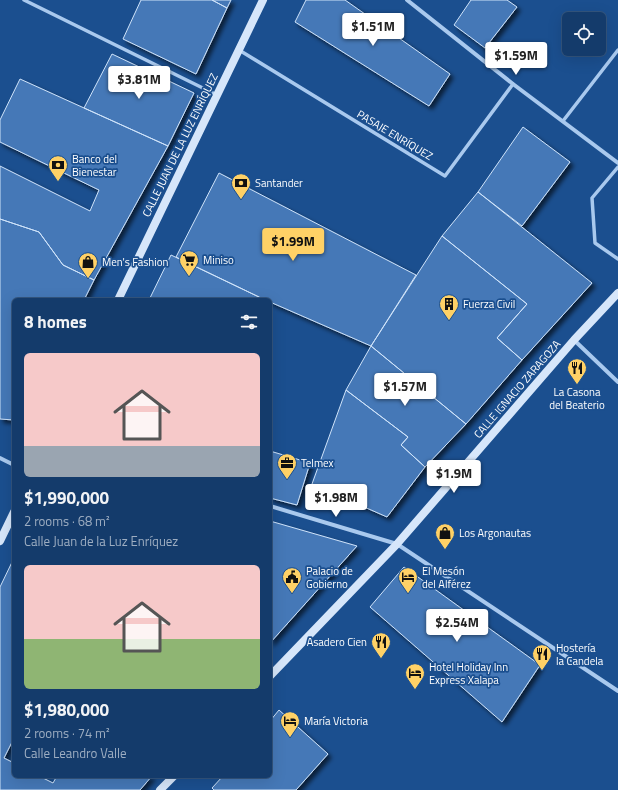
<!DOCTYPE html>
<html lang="en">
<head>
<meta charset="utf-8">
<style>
	:root { --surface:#143b6b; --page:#1d4271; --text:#f1f3f6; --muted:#9dadc1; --line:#33557e; --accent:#ffd166 }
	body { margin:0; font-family:"Titillium Web",sans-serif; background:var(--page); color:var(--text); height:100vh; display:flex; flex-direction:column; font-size:15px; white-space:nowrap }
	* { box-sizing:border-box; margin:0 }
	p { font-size:13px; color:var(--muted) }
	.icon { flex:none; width:22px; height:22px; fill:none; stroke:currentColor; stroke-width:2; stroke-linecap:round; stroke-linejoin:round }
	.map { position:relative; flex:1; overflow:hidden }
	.side { position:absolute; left:12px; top:298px; width:260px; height:480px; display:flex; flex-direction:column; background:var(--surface); border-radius:6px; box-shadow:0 4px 16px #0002,0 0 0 1px var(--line) }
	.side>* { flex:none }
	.tools { position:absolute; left:562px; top:12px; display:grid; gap:8px }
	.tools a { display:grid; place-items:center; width:44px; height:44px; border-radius:6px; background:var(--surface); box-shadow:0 4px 16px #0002,0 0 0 1px var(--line); font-size:20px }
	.price { position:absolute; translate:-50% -34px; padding:0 9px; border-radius:4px; background:#fff; color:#222; font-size:13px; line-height:26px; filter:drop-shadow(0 1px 2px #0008) }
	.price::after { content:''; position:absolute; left:50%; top:24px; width:12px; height:9px; margin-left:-6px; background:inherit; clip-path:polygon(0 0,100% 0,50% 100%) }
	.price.active { background:var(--accent); color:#111 }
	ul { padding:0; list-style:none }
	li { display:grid; align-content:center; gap:8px; height:212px; padding:0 12px }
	li span { display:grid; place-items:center; height:124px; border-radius:6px; color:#555 }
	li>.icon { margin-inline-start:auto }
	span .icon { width:72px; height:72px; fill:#fffc; stroke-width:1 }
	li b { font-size:17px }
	h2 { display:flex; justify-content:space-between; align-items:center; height:48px; padding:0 12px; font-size:17px }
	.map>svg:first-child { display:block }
	.building { fill:#4478b7; stroke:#cfe3fa; filter:url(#shadow) }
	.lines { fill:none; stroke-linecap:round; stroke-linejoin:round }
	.pedestrian { stroke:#a9c9ee; stroke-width:3.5 }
	.minor { stroke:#a9c9ee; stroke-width:4 }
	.secondary { stroke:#d6e6fa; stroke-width:8 }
	.labels { text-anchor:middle; stroke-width:3.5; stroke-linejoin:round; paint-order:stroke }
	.street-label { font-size:11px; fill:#fff; stroke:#1b4f8f }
	.poi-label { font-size:11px; fill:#fff; stroke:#1b4f8f; text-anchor:start }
</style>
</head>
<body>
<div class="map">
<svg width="618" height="790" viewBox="0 0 618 790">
	<defs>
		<filter id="shadow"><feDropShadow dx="3.5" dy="3.5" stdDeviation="2" flood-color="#0009"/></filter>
	</defs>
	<rect width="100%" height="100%" fill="#1b4f8f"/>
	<path class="building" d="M141,0H212L227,8L196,74L123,39Z
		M212,0H231L227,8Z
		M306,0H345L450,74L429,106L295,22Z
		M471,0H507L517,7L485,48L454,25Z
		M112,54L194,93L168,146L84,108Z
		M20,79L168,146L94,280L63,265L39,232L0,219V166L90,211L99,190L0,142V120Z
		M523,127L570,162L522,226L478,192Z
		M219,173L416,275L371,346L270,302V300H266L259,297L176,257Z
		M478,192L592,283L522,360L497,338L527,304L442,236Z
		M0,219L39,232L63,265L94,280L84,300H14V420L0,419Z
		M442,236L527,304L497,338L522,360L466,424L371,346Z
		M171,255L259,297L258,300H149Z
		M371,346L466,424L425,467L401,445L408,437L346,390Z
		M346,390L408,437L401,445L425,467L387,517L312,484Z
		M270,451L310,463L297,505L270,498Z
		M270,521L357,546L270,643Z
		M14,558V738L4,758L14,763V776H39L53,783L57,776H152L140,790H0V587Z
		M404,567L540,665L502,722L370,607Z
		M279,710L328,754L296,790H214L212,788L223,776H270V721Z"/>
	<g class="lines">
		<path class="pedestrian" d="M24,0L217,95
			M239,50L445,176L513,84
			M563,121L618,50
			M618,167L592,198L595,243L618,259"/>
		<path class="minor" d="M407,0L513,84L618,163
			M574,340L618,382
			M0,458L14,465
			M270,506L397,544L618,691"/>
		<path class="secondary" d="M118,300L263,0
			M0,541L14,512
			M270,676L397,544L574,340L618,293
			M160,790L174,776"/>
	</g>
	<defs>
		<g id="bank-pin" transform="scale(1)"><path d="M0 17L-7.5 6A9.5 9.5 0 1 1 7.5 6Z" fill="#ffd166" stroke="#1b4f8f"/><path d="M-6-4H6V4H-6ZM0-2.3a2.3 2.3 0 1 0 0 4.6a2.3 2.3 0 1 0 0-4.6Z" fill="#111"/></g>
		<g id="supermarket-pin" transform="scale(1)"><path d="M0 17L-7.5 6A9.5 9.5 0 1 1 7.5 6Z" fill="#ffd166" stroke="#1b4f8f"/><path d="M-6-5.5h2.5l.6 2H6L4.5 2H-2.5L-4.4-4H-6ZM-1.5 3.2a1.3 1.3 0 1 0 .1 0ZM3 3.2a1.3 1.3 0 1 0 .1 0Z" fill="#111"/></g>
		<g id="shop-pin" transform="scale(1)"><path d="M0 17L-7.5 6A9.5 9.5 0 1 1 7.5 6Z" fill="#ffd166" stroke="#1b4f8f"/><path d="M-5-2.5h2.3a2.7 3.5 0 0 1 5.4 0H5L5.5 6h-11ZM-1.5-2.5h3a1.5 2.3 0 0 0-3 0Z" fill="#111"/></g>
		<g id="building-pin" transform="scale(1)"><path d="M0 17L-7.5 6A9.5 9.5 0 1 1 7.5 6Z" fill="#ffd166" stroke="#1b4f8f"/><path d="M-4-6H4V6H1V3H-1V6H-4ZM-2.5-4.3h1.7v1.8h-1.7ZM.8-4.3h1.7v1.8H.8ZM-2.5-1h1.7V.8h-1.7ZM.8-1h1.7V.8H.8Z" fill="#111"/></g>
		<g id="restaurant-pin" transform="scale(1)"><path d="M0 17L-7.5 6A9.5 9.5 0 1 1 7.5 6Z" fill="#ffd166" stroke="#1b4f8f"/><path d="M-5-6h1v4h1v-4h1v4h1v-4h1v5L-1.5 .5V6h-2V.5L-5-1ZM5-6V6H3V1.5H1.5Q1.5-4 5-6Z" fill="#111"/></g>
		<g id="office-pin" transform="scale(1)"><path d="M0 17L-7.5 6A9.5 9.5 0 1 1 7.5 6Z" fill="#ffd166" stroke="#1b4f8f"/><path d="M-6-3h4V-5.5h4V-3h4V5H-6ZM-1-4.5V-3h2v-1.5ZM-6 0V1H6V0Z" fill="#111"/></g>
		<g id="civic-pin" transform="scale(1)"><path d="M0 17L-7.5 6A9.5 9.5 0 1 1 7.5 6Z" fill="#ffd166" stroke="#1b4f8f"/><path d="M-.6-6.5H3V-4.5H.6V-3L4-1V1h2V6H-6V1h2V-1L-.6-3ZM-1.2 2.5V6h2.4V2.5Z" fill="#111"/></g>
		<g id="hotel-pin" transform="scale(1)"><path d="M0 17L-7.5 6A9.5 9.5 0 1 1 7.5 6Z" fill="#ffd166" stroke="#1b4f8f"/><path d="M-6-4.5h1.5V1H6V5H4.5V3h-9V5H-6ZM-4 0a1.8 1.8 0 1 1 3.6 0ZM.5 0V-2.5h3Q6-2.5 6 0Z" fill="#111"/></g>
	</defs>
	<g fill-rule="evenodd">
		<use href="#bank-pin" x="58" y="165"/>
		<use href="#bank-pin" x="241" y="183"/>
		<use href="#supermarket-pin" x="189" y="260"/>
		<use href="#shop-pin" x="88" y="262"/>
		<use href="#building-pin" x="449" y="304"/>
		<use href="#restaurant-pin" x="577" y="368"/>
		<use href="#office-pin" x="287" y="463"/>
		<use href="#shop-pin" x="445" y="533"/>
		<use href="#civic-pin" x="292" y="577"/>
		<use href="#hotel-pin" x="408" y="577"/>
		<use href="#restaurant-pin" x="381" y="642"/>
		<use href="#restaurant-pin" x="542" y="654"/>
		<use href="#hotel-pin" x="415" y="673"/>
		<use href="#hotel-pin" x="290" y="721"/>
	</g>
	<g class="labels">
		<g class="street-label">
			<text transform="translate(395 135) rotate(31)" y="4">PASAJE ENRÍQUEZ</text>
			<text transform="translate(180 145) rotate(-64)" y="4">CALLE JUAN DE LA LUZ ENRÍQUEZ</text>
			<text transform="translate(517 389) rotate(-49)" y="4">CALLE IGNACIO ZARAGOZA</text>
		</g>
		<g class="poi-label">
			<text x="72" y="163">Banco del<tspan x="72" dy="13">Bienestar</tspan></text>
			<text x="255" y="187">Santander</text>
			<text x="203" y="264">Miniso</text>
			<text x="102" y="266">Men's Fashion</text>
			<text x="463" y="308">Fuerza Civil</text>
			<text x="577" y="396" text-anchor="middle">La Casona<tspan x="577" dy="13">del Beaterio</tspan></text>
			<text x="301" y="467">Telmex</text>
			<text x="459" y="537">Los Argonautas</text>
			<text x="306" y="575">Palacio de<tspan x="306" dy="13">Gobierno</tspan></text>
			<text x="422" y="575">El Mesón<tspan x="422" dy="13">del Alférez</tspan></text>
			<text x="367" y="646" text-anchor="end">Asadero Cien</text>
			<text x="556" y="652">Hostería<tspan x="556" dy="13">la Candela</tspan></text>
			<text x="429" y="671">Hotel Holiday Inn<tspan x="429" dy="13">Express Xalapa</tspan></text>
			<text x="304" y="725">María Victoria</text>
		</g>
	</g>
</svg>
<div class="tools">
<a><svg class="icon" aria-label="locate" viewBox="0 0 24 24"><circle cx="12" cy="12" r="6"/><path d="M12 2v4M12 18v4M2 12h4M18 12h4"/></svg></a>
</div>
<b class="price" style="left:373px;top:47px">$1.51M</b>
<b class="price" style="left:516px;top:76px">$1.59M</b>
<b class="price" style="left:139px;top:100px">$3.81M</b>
<b class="price active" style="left:293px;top:262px">$1.99M</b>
<b class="price" style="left:405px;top:407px">$1.57M</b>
<b class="price" style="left:454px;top:494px">$1.9M</b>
<b class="price" style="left:336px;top:518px">$1.98M</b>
<b class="price" style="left:457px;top:643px">$2.54M</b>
<section class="side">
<h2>8 homes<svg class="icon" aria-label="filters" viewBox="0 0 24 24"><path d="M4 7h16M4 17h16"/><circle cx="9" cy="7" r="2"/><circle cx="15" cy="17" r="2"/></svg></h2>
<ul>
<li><span style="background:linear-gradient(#f6c9c9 75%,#9aa5b1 0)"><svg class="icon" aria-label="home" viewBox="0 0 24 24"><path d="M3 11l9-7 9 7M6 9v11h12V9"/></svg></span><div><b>$1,990,000</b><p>2 rooms · 68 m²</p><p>Calle Juan de la Luz Enríquez</p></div></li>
<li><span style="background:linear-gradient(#f6c9c9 60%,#8fb573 0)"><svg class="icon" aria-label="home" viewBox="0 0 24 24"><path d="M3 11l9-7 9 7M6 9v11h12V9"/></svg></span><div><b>$1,980,000</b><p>2 rooms · 74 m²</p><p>Calle Leandro Valle</p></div></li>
</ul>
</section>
</div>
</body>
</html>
